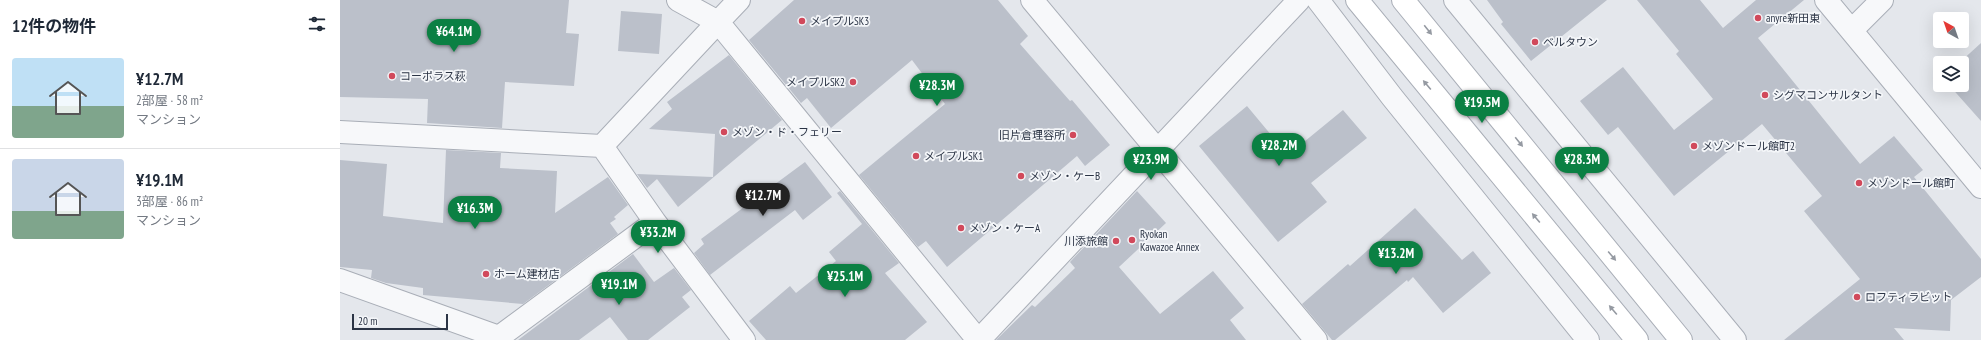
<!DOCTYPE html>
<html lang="ja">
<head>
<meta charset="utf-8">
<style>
	:root { --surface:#fff; --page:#f6f6f7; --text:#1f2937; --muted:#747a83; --line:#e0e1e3; --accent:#0b8043 }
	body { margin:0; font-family:"PT Sans Narrow","Noto Sans JP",sans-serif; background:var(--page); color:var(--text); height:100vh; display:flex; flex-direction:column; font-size:15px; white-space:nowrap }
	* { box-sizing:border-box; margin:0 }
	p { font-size:13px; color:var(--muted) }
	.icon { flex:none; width:22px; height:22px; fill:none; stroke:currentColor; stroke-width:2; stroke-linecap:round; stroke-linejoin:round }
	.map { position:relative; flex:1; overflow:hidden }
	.side { display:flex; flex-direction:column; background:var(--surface); width:340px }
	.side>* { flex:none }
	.needle { width:26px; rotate:320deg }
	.buttons { position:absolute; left:1593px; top:12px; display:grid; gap:8px }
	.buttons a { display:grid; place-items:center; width:36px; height:36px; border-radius:4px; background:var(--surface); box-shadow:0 4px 16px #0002; font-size:20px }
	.scale { position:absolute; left:12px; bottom:10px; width:96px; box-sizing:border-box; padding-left:4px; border:2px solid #2b3445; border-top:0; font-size:11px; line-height:14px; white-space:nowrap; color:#2b3445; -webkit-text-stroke:3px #f4f6f9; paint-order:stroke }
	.price { position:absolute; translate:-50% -34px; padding:0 9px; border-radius:14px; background:var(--accent); color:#fff; font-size:13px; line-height:26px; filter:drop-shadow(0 1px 2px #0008) }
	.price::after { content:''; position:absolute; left:50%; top:24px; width:12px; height:9px; margin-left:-6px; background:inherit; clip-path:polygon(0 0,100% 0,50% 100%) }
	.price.current { background:#222; color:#fff }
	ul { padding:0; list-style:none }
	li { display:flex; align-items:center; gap:12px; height:100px; padding:0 12px }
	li+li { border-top:1px solid var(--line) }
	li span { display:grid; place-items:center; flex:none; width:112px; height:80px; border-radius:4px; color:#555 }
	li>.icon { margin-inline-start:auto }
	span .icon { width:48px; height:48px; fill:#fffc; stroke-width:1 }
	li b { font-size:17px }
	h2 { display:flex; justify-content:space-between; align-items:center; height:48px; padding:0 12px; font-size:17px }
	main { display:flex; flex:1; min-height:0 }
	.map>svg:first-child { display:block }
	.building { fill:#bbc0ca }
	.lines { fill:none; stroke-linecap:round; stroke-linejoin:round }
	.street-casing { stroke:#a9aeb7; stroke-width:24 }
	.secondary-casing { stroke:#a9aeb7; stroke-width:24 }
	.street { stroke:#f7f8fa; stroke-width:22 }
	.secondary { stroke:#fff; stroke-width:22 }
	.oneway { fill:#959aa2 }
	.poi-dot { fill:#d1495b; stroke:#f4f6f9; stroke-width:1.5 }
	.labels { text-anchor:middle; stroke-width:3.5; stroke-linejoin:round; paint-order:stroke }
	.poi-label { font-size:11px; fill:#2b3445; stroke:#f4f6f9; text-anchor:start }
</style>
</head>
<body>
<main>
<section class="side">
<h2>12件の物件<svg class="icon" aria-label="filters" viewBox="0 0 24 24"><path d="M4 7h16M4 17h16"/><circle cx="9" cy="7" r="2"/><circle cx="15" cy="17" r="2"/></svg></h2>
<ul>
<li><span style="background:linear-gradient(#bfe0f5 60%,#7fa58c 0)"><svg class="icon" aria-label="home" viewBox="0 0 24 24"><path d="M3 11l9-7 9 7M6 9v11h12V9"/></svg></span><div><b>¥12.7M</b><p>2部屋 · 58 m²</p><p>マンション</p></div></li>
<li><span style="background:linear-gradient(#c9d6e8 65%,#7fa58c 0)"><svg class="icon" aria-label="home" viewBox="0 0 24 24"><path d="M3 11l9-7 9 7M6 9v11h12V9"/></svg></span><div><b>¥19.1M</b><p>3部屋 · 86 m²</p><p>マンション</p></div></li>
</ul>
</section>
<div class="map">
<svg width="1641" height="340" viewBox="0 0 1641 340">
	<rect width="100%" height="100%" fill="#e4e7ec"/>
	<path class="building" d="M0,0H229L226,33L239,34L234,86L165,82L162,128L87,123L88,99L0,97Z
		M454,0H658L688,36L680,44L730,101L732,100L770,145L745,166L737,156L607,267L586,241L578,247L519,175L605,104L572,60L491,128L467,98L461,103L409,40Z
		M1147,0H1267L1191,61L1161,24L1163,22Z
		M1297,0H1360L1383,28L1416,0H1464L1418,38L1520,164L1554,136L1583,170L1574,177L1641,259V277L1611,300L1610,331L1554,328L1564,340H1444L1520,279L1464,211L1482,196L1422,124L1334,196L1278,127L1268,135L1240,101L1283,67L1334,130L1373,99L1336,54L1339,51Z
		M281,11L322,14L319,54L278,51Z
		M1641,43V121L1609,85H1622V63H1619Z
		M389,55L442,120L338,207L317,179L307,188L297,174L373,177L375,134L309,129L332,109L327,102Z
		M907,106L948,155L1003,110L1027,138L971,183L987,202L938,242L859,146Z
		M106,150L161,153L160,168L217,171L215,213L268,177L288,205L274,217L276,219L270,223L278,234L183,304L83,295V288L46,283L31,278L32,270L0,267V160L47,164L43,216L103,223Z
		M465,162L492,197L463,220L455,210L370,275L354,253L364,244L361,239Z
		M500,191L559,263L545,273L587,322L565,340H426L409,321L450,286L456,293L496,261L489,252L522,224L497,193Z
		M797,191L826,223L779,267L820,314L873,271L904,308L890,320L906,340H656L692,305L695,307L735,268L730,262Z
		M1075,208L1122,260L1133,251L1151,273L1103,313L1073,277L1068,282L1067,280L995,340H992L962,304L1008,264L1010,266Z
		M293,254L314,282L334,268L351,290L342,297L350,307L308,340H288L270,317L239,340H178Z"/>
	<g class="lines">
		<g class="street-casing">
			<path id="street" d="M338,0L378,22L399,0
				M692,0L976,340
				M978,0L1052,97L1248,340
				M1115,0L1395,340
				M1486,0L1641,187
				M1512,30L1542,0
				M0,132L262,146L378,22L638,340
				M262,146L315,222L404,340
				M0,280L159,337L160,340
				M159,337L315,222
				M639,340L959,0"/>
		</g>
		<g class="secondary-casing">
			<path id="secondary" d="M1017,0L1297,340
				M1063,0L1341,340"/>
		</g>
		<use href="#street" class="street"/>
		<use href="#secondary" class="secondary"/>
	</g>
	<defs><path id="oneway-solid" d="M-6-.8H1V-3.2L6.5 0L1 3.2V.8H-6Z"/></defs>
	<g class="oneway">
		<use href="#oneway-solid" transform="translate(1088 30) rotate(51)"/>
		<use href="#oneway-solid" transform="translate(1087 85) rotate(-130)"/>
		<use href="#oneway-solid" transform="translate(1179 142) rotate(51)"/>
		<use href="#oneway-solid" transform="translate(1196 218) rotate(-130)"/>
		<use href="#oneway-solid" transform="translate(1272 256) rotate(50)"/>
		<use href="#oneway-solid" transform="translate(1273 310) rotate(-130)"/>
	</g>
	<g class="poi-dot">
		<circle cx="1418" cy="18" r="4"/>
		<circle cx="462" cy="21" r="4"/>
		<circle cx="1195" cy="42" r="4"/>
		<circle cx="52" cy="76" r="4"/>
		<circle cx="513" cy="82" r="4"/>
		<circle cx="1425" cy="95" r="4"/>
		<circle cx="384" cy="132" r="4"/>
		<circle cx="733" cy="135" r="4"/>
		<circle cx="1354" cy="146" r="4"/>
		<circle cx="576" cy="156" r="4"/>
		<circle cx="681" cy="176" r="4"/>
		<circle cx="1519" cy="183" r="4"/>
		<circle cx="621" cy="228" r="4"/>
		<circle cx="792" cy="240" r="4"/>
		<circle cx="776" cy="241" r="4"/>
		<circle cx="146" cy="274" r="4"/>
		<circle cx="1517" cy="297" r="4"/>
	</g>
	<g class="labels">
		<g class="poi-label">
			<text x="1426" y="22">anyre新田東</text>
			<text x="470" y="25">メイプルSK3</text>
			<text x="1203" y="46">ベルタウン</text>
			<text x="60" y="80">コーポラス萩</text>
			<text x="505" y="86" text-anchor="end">メイプルSK2</text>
			<text x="1433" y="99">シグマコンサルタント</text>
			<text x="392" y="136">メゾン・ド・フェリー</text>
			<text x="725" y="139" text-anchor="end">旧片倉理容所</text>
			<text x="1362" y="150">メゾンドール館町2</text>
			<text x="584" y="160">メイプルSK1</text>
			<text x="689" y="180">メゾン・ケーB</text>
			<text x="1527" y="187">メゾンドール館町</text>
			<text x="629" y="232">メゾン・ケーA</text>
			<text x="800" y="238">Ryokan<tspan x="800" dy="13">Kawazoe Annex</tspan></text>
			<text x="768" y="245" text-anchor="end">川添旅館</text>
			<text x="154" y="278">ホーム建材店</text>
			<text x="1525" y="301">ロフティラビット</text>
		</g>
	</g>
</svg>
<div class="buttons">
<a><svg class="needle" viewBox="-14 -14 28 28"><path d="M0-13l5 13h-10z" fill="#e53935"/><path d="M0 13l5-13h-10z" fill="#747a83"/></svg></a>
<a><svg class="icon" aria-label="layers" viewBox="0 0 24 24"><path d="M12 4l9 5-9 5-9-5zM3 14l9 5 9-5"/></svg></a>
</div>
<div class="scale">20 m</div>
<b class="price" style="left:114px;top:53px">¥64.1M</b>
<b class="price" style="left:597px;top:107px">¥28.3M</b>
<b class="price" style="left:1142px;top:124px">¥19.5M</b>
<b class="price" style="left:939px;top:167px">¥28.2M</b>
<b class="price" style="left:811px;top:181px">¥23.9M</b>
<b class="price" style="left:1242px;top:181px">¥28.3M</b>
<b class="price current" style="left:423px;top:217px">¥12.7M</b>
<b class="price" style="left:135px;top:230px">¥16.3M</b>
<b class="price" style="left:318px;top:254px">¥33.2M</b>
<b class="price" style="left:1056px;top:275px">¥13.2M</b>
<b class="price" style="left:505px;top:298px">¥25.1M</b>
<b class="price" style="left:279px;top:306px">¥19.1M</b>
</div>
</main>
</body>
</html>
